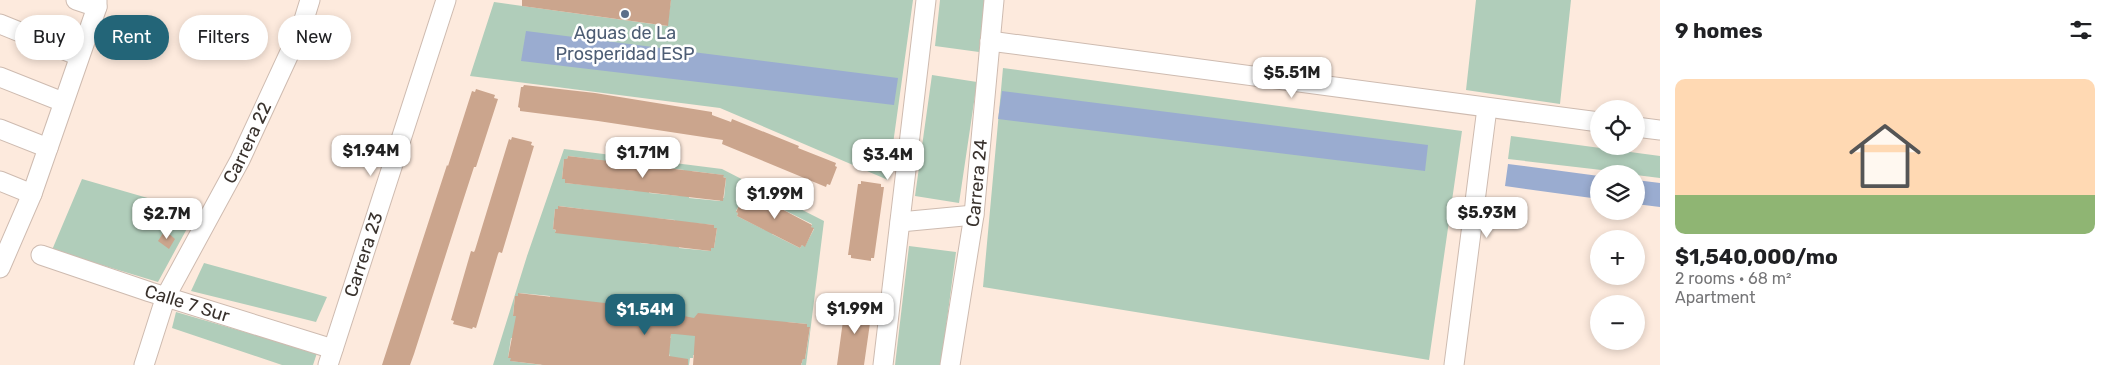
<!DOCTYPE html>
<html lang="en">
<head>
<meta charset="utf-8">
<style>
	:root { --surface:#fff; --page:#f6f6f6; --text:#202124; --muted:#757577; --accent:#236578 }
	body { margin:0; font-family:Rubik,sans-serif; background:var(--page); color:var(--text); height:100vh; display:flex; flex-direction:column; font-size:19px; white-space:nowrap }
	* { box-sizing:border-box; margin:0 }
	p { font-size:16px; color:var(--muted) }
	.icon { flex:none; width:28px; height:28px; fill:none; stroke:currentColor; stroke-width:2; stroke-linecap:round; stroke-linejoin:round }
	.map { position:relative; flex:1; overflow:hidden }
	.drawer { display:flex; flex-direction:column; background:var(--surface); width:450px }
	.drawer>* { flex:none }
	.hud { position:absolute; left:15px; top:15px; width:475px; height:45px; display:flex; gap:10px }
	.fabs { position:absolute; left:1590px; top:100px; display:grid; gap:10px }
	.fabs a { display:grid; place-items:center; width:55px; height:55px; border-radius:50%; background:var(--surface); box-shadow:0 2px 8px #0003; font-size:25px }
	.price { position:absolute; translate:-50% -42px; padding:0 11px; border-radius:10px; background:#fff; color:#222; font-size:16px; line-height:32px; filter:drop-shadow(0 1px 2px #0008) }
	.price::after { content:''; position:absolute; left:50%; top:30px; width:15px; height:11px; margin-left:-8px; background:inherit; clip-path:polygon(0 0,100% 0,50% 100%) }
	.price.on { background:var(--accent); color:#fff }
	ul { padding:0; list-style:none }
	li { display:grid; align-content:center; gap:10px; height:265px; padding:0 15px }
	li span { display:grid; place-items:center; height:155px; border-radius:10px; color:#555 }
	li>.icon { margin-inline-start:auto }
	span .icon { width:90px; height:90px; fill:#fffc; stroke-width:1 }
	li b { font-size:21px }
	h2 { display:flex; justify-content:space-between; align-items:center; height:60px; padding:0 15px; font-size:21px }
	.chip { padding:0 18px; border-radius:22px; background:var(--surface); box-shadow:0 2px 8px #0003; font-size:18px; line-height:45px }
	.chip.on { background:var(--accent); color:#fff }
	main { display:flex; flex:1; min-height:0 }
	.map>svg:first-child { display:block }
	.green { fill:#b0cdba; fill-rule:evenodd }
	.water { fill:#9aacd0 }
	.building { fill:#cba58d }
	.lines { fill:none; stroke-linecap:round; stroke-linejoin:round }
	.minor-casing { stroke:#cebbb0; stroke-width:21 }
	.minor { stroke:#fff; stroke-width:19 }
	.service-dot { fill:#5c6f8a; stroke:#fff; stroke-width:2 }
	.labels { text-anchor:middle; stroke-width:5; stroke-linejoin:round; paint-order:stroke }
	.service-label { font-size:18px; fill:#4e5e75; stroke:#fff }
	.street-label { font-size:18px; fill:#39322d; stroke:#fff }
</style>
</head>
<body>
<main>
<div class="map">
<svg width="1660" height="365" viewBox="0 0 1660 365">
	<rect width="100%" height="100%" fill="#fdeadd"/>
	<path class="green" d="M671,0H913L888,180L720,108L470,76L494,2L667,26Z
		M940,0H985L979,52L935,46Z
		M1476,0H1571L1560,104L1466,90Z
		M1003,68L1462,131L1429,360L983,287Z
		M932,75L977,82L959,203L915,196Z
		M1511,136L1660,156V178L1636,175V174L1508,159Z
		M564,149L722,169L824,221L806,365H801L802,363L764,365L693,355V358H690L689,365H671L669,353L638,350L550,365H493L527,256ZM568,156L600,160L596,186L565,183V179H562L564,159H567ZM607,161L639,164L635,191L604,187ZM653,166L684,170L681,196L649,193ZM692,171L723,175V177L726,178L724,198H721L720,201L689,198ZM749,192L777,206L765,230L737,216L738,213L736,211L745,194H748ZM559,206L590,210L555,232L556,230L553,229L555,209H558ZM784,210L812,224L811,227L814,229L805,246L802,245L800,248L772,234ZM643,217L675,220L672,246L640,243ZM682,222L714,225V228H717L714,248H711V251L679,248ZM519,293L550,296V299L516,319V316L513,315L515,296H518ZM674,311V314L677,315L675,334H671V338L639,334ZM787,322L807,324V327L810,328L805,359H803L802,362L782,359ZM511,338H513L542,365L511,361V358H508Z
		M82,179L196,212L158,282L52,250Z
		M909,246L956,252L941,365H895Z
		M204,263L327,297L316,322L191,291Z
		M176,312L317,353L313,365H282L172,328Z"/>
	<path class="water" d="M526,31L898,78L894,105L521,61Z
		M1002,91L1428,145L1425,171L998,119Z
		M1508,164L1599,176V199L1505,186Z
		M1636,180L1660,183V207L1636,204Z"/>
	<path class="building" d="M522,0H671L668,26L522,6Z
		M524,85L595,93L712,112V115L731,122L732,119L799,146L798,148L836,163L835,166L837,167L830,185L827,184L826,187L722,144L723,140L598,121L520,111V108L518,107L521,87H523Z
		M476,89L495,95L494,98L498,99L476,167H474L462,204L414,354L410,365H382L447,165L448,166L472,91L475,92Z
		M512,137L532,142L531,145L534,146L502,253L499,252L498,254L476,328L473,327L472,329L453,324L454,321L451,320L471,251L474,252L475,250L509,139L511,140Z
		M568,156L724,175L723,177L726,178L723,201L565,183V179H562L564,159H567Z
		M861,181L881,184V187H884L874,258H871V261L851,258V255H848L858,184H861Z
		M749,192L812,225L811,227L814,228L805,247L802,245L800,248L737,216L738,213L736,212L745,193L748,194Z
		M558,206L714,225V228H717L714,248H711V251L555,233L556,230L553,229L555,209H558Z
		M165,230L175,239L169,249L158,241Z
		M518,293L674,311V314L694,318L698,313L807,324V327H810L805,359H803L801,365H693L695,336L675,334H671L669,356L688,359V365H544L510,361L511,358H508L516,316H513L515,296H518Z
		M849,303L869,306V309H872L864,365H837L845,306H848Z"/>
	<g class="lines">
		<g class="minor-casing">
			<g id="minor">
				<path d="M76,0L97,7"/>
				<path d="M0,24L79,56"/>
				<path d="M990,41L1599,122"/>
				<path d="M0,77L63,102"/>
				<path d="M1636,127L1660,130"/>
				<path d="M0,129L48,148"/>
				<path d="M0,181L32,194"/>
				<path d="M900,222L974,215"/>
				<path id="s1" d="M41,255L150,292L333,349"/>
				<path d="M0,268L32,194L97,7V0"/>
				<path id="s2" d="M144,365L166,296L240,160L302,26L310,0"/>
				<path id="s3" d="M328,365L446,0"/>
				<path d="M883,365L926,0"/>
				<path id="s4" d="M950,365L974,215L994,0"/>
				<path d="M1454,365L1487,108"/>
			</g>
		</g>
		<use href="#minor" class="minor"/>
	</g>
	<circle class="service-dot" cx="625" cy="14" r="5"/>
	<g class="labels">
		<g class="service-label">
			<text x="625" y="39">Aguas de La<tspan x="625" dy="21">Prosperidad ESP</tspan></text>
		</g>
		<g class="street-label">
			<text dy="6" stroke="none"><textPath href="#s2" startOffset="246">Carrera 22</textPath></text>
			<text dy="6" stroke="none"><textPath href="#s4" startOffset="184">Carrera 24</textPath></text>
			<text dy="6" stroke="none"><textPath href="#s3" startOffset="116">Carrera 23</textPath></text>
			<text dy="6" stroke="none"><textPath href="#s1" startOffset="154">Calle 7 Sur</textPath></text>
		</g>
	</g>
</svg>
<div class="fabs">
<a><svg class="icon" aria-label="locate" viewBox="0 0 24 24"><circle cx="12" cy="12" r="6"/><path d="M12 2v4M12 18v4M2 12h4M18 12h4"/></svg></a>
<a><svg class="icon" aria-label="layers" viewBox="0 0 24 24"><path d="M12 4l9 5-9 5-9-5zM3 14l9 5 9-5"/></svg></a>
<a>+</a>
<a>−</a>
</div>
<b class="price" style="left:1292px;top:99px">$5.51M</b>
<b class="price" style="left:371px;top:177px">$1.94M</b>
<b class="price" style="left:643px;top:179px">$1.71M</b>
<b class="price" style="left:888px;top:181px">$3.4M</b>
<b class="price" style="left:775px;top:220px">$1.99M</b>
<b class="price" style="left:1487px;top:239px">$5.93M</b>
<b class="price" style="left:167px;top:240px">$2.7M</b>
<b class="price" style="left:855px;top:335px">$1.99M</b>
<b class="price on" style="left:645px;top:336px">$1.54M</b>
<div class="hud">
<a class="chip">Buy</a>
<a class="chip on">Rent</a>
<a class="chip">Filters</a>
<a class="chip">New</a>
</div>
</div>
<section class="drawer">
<h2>9 homes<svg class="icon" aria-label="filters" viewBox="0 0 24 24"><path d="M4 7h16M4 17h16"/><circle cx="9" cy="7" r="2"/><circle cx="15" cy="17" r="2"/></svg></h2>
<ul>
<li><span style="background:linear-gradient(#ffd9b3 75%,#8fb573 0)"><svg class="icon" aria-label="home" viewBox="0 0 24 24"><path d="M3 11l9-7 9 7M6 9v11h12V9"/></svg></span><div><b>$1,540,000/mo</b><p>2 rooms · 68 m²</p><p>Apartment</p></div></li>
</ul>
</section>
</main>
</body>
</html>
